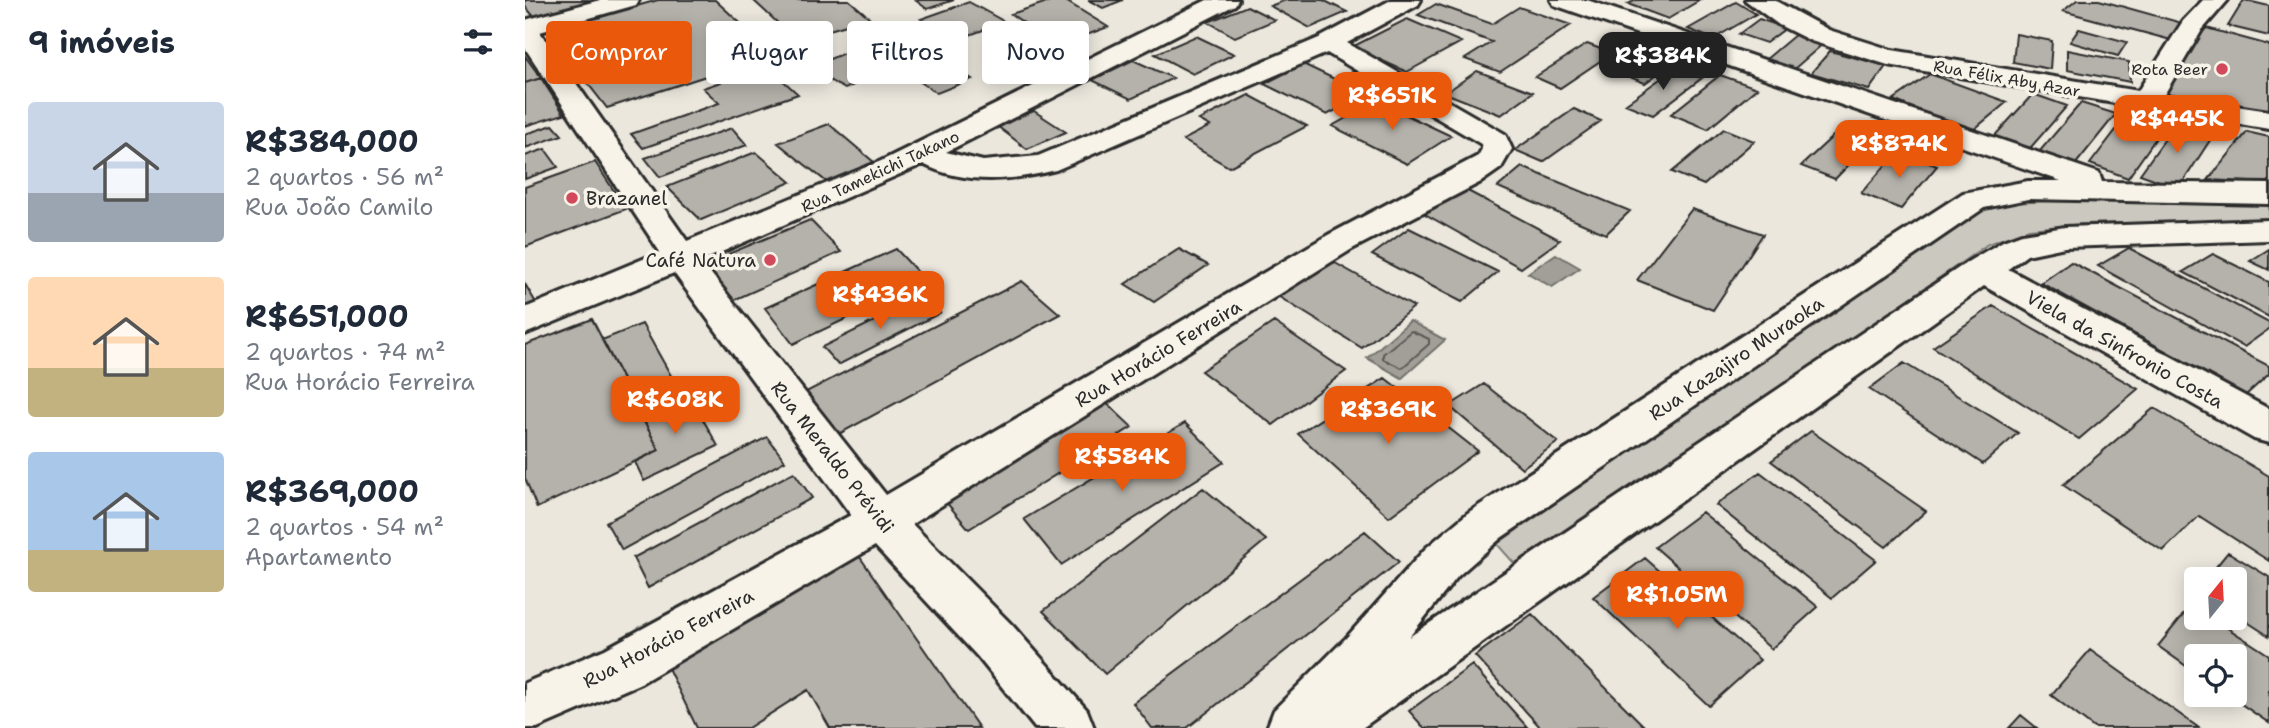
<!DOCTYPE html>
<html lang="pt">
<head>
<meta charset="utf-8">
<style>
	:root { --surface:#fff; --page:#f6f6f7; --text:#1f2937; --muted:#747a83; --accent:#ea580c }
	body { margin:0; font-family:"Shantell Sans",sans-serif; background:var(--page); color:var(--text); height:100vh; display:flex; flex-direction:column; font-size:26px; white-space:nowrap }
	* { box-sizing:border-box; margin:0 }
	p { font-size:23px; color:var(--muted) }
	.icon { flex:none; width:38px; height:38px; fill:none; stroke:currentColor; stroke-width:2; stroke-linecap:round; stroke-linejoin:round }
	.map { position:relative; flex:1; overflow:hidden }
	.details { display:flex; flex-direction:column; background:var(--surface); width:525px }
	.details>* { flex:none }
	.hud { position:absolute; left:21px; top:21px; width:665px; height:63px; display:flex; gap:14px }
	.needle { width:46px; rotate:18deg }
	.controls { position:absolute; left:1659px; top:567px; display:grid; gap:14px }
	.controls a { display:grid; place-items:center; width:63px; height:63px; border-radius:7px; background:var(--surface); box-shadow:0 4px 18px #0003; font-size:35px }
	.price { position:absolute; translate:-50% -60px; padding:0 16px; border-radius:14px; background:var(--accent); color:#fff; font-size:23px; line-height:46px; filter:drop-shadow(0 2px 4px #0008) }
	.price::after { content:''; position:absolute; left:50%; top:42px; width:21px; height:16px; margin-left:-10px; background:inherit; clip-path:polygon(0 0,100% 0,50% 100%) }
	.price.selected { background:#222; color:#fff }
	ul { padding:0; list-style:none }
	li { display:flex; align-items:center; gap:21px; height:175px; padding:0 28px }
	li span { display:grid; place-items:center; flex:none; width:196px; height:140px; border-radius:7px; color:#555 }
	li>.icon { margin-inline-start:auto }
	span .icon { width:84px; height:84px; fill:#fffc; stroke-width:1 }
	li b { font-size:30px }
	h2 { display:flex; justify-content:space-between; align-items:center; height:84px; padding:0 28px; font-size:30px }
	.pill { padding:0 24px; border-radius:7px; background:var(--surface); box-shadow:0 4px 18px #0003; font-size:24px; line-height:63px }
	.pill.selected { background:var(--accent); color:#fff }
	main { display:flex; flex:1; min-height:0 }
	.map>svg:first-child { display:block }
	.green { fill:#cbc8bf; stroke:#7b7a75; stroke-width:2 }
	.water { fill:#a29f98; stroke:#72716c; stroke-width:2 }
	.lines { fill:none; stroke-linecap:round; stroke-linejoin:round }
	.shore { stroke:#5b5957; stroke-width:2 }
	.building { fill:#b5b2ab; stroke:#2b2b2b; stroke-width:2 }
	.minor-casing { stroke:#2b2b2b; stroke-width:6 }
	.minor { fill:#f7f3e8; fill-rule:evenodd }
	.poi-dot { fill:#d1495b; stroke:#f7f3e8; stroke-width:2.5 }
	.labels { text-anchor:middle; stroke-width:7; stroke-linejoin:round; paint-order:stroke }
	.far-poi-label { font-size:16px; fill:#2b2b2b; stroke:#f7f3e8; text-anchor:end }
	.far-street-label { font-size:16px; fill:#2b2b2b; stroke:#f7f3e8 }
	.poi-label { font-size:19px; fill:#2b2b2b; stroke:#f7f3e8; text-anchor:start }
	.street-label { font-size:19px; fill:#2b2b2b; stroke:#f7f3e8 }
</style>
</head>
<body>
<main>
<section class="details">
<h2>9 imóveis<svg class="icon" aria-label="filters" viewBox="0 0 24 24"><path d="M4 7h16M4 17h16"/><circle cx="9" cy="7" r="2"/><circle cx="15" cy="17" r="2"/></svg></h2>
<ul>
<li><span style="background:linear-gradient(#c9d6e8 65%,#9aa5b1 0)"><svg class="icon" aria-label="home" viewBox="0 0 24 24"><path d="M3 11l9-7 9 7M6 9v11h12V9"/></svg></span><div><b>R$384,000</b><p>2 quartos · 56 m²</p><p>Rua João Camilo</p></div></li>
<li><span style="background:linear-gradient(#ffd9b3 65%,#c2b280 0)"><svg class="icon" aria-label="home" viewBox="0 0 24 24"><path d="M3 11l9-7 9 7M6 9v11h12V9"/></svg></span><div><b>R$651,000</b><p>2 quartos · 74 m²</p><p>Rua Horácio Ferreira</p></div></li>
<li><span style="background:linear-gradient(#a9c7e8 70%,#c2b280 0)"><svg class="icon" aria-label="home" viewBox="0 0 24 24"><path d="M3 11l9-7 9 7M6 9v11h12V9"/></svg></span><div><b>R$369,000</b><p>2 quartos · 54 m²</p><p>Apartamento</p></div></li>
</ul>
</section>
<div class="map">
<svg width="1744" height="728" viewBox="0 0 1744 728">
	<rect width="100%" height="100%" fill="#ebe7dd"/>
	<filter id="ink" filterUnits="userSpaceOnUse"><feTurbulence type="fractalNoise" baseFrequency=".0143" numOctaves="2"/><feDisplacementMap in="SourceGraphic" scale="14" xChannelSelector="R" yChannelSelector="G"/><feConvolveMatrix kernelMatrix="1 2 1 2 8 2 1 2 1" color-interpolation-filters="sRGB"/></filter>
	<g filter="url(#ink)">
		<path class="green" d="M1529,201L1744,202V220L1557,224L1504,229L1463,244L995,570L972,544L1446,214L1483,203Z"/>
		<path class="water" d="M1031,254L1055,268L1027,287L1003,273Z
			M885,321L920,340L877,378L842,358Z"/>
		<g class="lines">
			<path class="shore" d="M886,331L904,339V344L877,368L858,359V354Z"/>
		</g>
		<path class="building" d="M0,0H73L9,17L0,6Z
			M133,0H190L249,54L82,108L22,31Z
			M228,0H324L345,18L271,40Z
			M390,0H429L402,9Z
			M528,0H539L583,27L532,46L486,14Z
			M563,0H598L578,8Z
			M761,0H798L822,12L785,28L745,6Z
			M1111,0H1175L1143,19L1103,4Z
			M1552,0H1574L1657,23L1646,40L1538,11Z
			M1719,0L1744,6V36L1703,26Z
			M444,2L480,22L431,40L396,19Z
			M1211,2L1231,14L1188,39L1163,29Z
			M911,4L967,24L994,7L1046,25L975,72L940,59L967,42L893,15Z
			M722,6L750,20L710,37L683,22Z
			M882,19L936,42L882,72L827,47Z
			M1234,19L1261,28L1241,43L1214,34Z
			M1674,26L1744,45V110L1636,93Z
			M1554,29L1602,42L1593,56L1545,42Z
			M1271,34L1299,43L1269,69L1240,60Z
			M1491,34L1527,41L1525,69L1488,62Z
			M671,36L709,54L668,74L630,54Z
			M389,42L447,79L412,93L355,55Z
			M1062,44L1087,53L1035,88L1010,77Z
			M1542,50L1604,62L1605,82L1542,70Z
			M1305,51L1361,66L1344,90L1286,73Z
			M319,53L357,72L320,89L283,68Z
			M1125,54L1147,63L1120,83L1097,74Z
			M0,56L16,78L0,83Z
			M608,60L648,78L606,99L567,80Z
			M778,64L841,94L802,115L739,84Z
			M242,66L273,94L118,148L106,134L194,103L178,88Z
			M1149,69L1177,78L1128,115L1100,104Z
			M952,71L1008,92L976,115L920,93Z
			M1405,74L1482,102L1447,131L1368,100Z
			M1195,75L1232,88L1183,129L1146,114Z
			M16,78L39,114L0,126V83Z
			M1508,94L1542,106L1499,155L1463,143Z
			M724,95L782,126L704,167L658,140L685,126L674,120Z
			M852,101L926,136L882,164L807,126Z
			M1556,103L1591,114L1550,165L1514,152Z
			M1049,109L1076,121L1018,162L990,150Z
			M509,111L541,132L502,149L472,126Z
			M1604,113L1640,125L1603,178L1565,164Z
			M1652,122L1689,134L1654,188L1615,174Z
			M304,124L350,163L303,183L253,143Z
			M1321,124L1353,135L1310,179L1276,166Z
			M28,125L37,135L0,148V134Z
			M207,128L222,145L135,177L120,158Z
			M1199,129L1229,141L1179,185L1147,172Z
			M1722,132L1744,137V183L1683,180Z
			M20,149L33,167L0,179V156Z
			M1373,151L1412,166L1376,209L1336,193Z
			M231,152L266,182L176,220L142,187Z
			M70,162L101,209L0,247V187Z
			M997,167L1105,211L1081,234L973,187Z
			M939,189L1035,240L996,268L900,214Z
			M1167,209L1238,234L1188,310L1112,280Z
			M285,220L316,252L200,304L172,267Z
			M884,228L973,272L937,302L847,255Z
			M1604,248L1744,323V329L1719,347L1573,266Z
			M371,249L401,281L268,344L240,308Z
			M654,249L683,265L629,302L600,284Z
			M1744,249V270L1725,261Z
			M1688,254L1744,282V317L1658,272Z
			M803,259L889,307L837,348L751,295Z
			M1546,262L1744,366V374L1721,395L1516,283Z
			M497,281L535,314L314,434L281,392Z
			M0,284L14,308L0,314Z
			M398,297L415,313L313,365L297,347Z
			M1468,306L1613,389L1554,439L1408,347Z
			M67,319L134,450L12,508L0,478V345Z
			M749,322L821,371L748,425L676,371Z
			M117,324L149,381L108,399L77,340Z
			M1379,363L1493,433L1458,464L1344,389Z
			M860,378L953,451L864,517L773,434Z
			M959,384L1033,442L997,468L924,406Z
			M163,393L193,446L119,481L110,462L134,450L115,414Z
			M576,398L607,427L444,529L414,494Z
			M1629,408L1744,476V561L1674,516L1638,551L1538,485Z
			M660,423L699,462L536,565L499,519Z
			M1286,431L1401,511L1361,547L1246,461Z
			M242,437L260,461L97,550L81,522Z
			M269,472L287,498L123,588L108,558Z
			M1235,472L1351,560L1307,598L1191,505Z
			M678,488L741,540L580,674L518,611Z
			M1177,512L1293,607L1246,649L1130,547Z
			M840,531L874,562L662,728H627L608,703Z
			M330,550L454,728H305L283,690L223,728H172L140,662Z
			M1703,552L1744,577V636L1710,614V579H1681Z
			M1120,558L1235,660L1184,706L1068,597Z
			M1667,604L1671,607V618H1687L1744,655V723L1703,695H1710V656H1671V673L1633,646Z
			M1007,614L1120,727L1016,728L950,656Z
			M1565,650L1674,728H1569L1526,695Z
			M947,665L1003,728H899L884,711Z
			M1496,715L1512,728H1484Z"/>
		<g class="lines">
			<g class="minor-casing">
				<path id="minor" d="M75,0H114L111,5L15,32L162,241L356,161L682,0H713L710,5L421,152L458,161L513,156L794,38L866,0H896L893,5L822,43L980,134L987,149L976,168L956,182L827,249L387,524L487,625L562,710L569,728H510L453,657L350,546L116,683L12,728H0V683L80,649L326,515L149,273L0,334V308L135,252L0,48V20ZM802,53L956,144L957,149L953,156L803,235L361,495L176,261L398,164C439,185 487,181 531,170Z
					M1026,0H1062L1574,173L1577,182L1744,184V204L1503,199L1459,208L976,538L933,576L884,637L1444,261L1478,241L1497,234L1540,227L1744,220V240L1540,247L1502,255L1483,269L1744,409V443L1729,439L1459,286L837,728H742L749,710L821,638L901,548L944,512L1438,193L1503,181H1536L1029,5Z
					M1220,0H1249L1304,30L1367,50L1613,91L1658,21L1678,0H1703L1677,30L1639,95L1744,111V129L1363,65L1286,41L1254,25Z"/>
			</g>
			<use href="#minor" class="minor"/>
		</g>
	</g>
	<g class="poi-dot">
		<circle cx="1697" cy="69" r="7"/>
		<circle cx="47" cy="198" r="7"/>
		<circle cx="245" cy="260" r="7"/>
	</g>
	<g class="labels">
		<g class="far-poi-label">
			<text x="1683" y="75">Rota Beer</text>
		</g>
		<g class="far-street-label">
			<text transform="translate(1482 78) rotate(10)" y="6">Rua Félix Aby Azar</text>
			<text transform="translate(355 171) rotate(-25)" y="6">Rua Tamekichi Takano</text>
		</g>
		<g class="poi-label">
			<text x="61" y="205">Brazanel</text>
			<text x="231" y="267" text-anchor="end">Café Natura</text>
		</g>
		<g class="street-label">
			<text transform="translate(1600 349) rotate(29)" y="7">Viela da Sinfronio Costa</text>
			<text transform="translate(633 353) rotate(-31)" y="7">Rua Horácio Ferreira</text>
			<text transform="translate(1211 358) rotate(-34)" y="7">Rua Kazajiro Muraoka</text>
			<text transform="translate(308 457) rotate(52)" y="7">Rua Meraldo Prévidi</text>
			<text transform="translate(143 638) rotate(-28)" y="7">Rua Horácio Ferreira</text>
		</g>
	</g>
</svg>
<div class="controls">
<a><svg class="needle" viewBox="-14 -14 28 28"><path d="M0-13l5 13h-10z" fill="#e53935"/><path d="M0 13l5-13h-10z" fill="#747a83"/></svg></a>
<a><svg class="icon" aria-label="locate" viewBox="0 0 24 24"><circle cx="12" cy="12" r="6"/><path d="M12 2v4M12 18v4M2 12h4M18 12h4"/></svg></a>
</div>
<b class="price selected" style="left:1138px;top:92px">R$384K</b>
<b class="price" style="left:867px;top:132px">R$651K</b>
<b class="price" style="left:1652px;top:155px">R$445K</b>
<b class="price" style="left:1374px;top:180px">R$874K</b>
<b class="price" style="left:355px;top:331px">R$436K</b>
<b class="price" style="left:150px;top:436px">R$608K</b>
<b class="price" style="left:863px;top:446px">R$369K</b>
<b class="price" style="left:597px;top:493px">R$584K</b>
<b class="price" style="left:1152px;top:631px">R$1.05M</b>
<div class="hud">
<a class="pill selected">Comprar</a>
<a class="pill">Alugar</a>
<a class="pill">Filtros</a>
<a class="pill">Novo</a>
</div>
</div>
</main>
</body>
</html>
